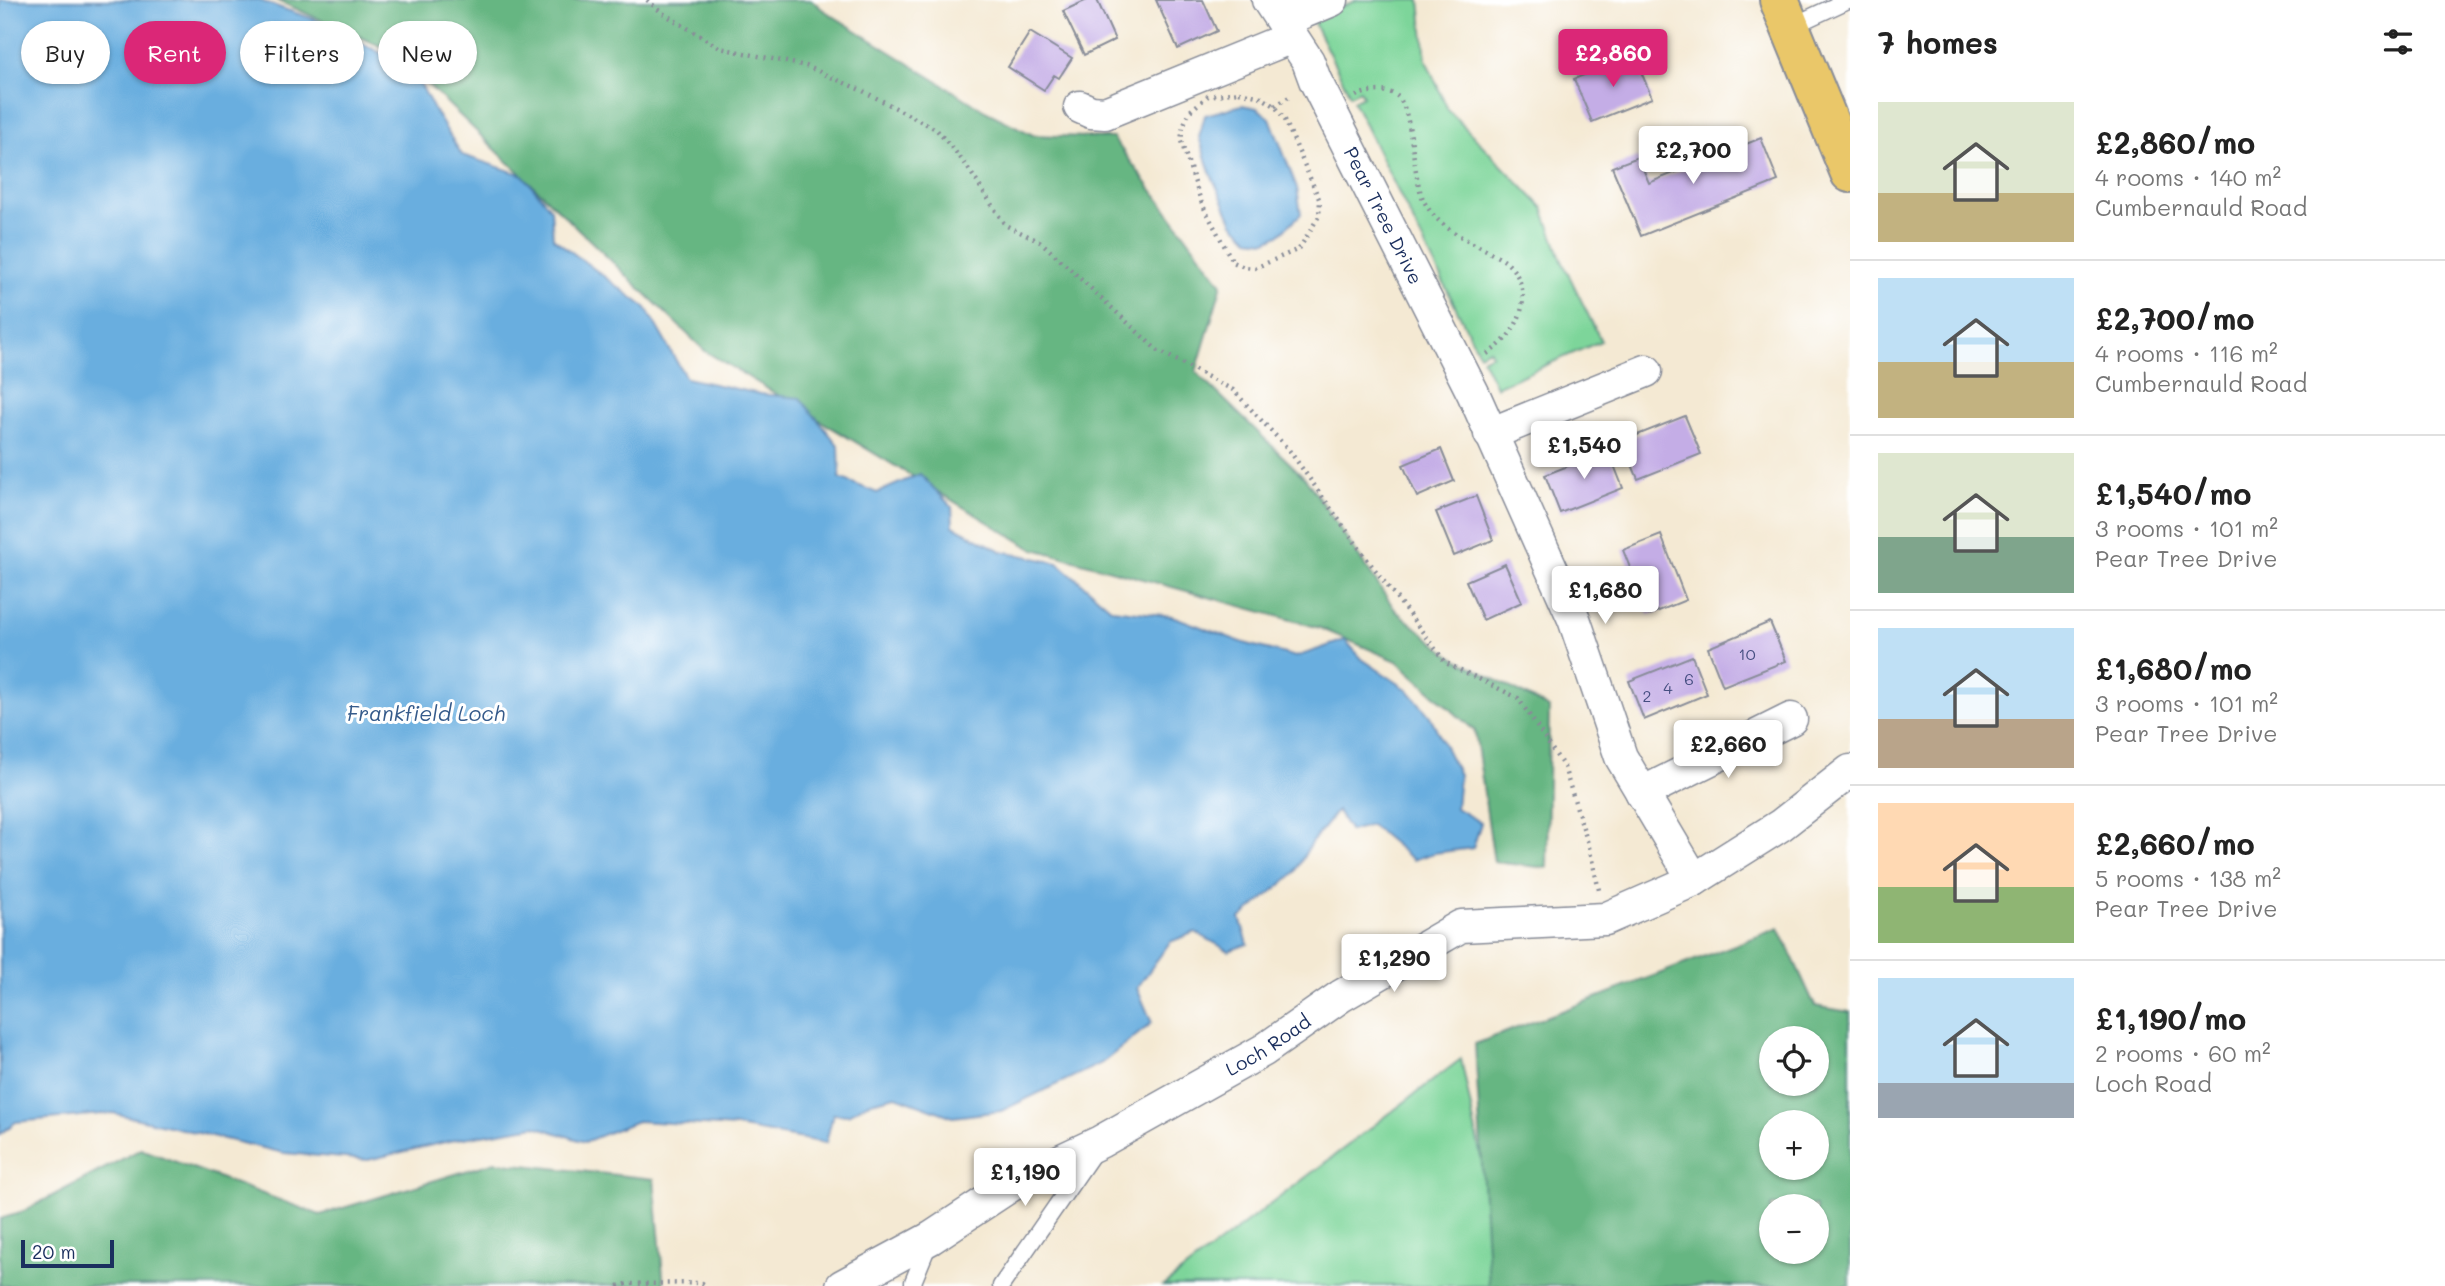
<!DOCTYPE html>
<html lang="en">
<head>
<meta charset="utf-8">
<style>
	:root { --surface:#fff; --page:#f6f6f6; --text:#222; --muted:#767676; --line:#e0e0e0; --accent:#db2777 }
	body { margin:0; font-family:Mali,sans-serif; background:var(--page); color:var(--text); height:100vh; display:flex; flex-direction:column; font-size:26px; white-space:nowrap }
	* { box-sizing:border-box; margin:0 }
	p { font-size:23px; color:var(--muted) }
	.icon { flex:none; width:38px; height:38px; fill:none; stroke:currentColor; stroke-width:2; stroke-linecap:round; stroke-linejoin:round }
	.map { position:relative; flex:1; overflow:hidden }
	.details { display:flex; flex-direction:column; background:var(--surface); width:595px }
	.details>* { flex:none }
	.top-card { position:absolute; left:21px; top:21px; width:665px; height:63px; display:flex; gap:14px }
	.tools { position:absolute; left:1759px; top:1026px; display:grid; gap:14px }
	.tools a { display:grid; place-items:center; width:70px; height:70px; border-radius:50%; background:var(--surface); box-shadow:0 2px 5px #0004; font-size:35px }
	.scale { position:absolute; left:21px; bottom:18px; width:93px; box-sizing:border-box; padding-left:7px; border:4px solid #1b2f5e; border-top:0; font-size:19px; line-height:24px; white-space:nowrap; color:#1b2f5e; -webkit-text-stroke:5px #fff; paint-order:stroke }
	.price { position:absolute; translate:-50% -60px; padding:0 16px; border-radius:7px; background:#fff; color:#222; font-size:23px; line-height:46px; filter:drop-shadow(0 2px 4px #0008) }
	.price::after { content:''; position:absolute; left:50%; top:42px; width:21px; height:16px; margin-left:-10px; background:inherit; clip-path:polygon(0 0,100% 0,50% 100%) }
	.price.on { background:var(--accent); color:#fff }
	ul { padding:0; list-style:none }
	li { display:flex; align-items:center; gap:21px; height:175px; padding:0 28px }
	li+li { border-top:2px solid var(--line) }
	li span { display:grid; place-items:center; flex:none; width:196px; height:140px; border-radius:0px; color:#555 }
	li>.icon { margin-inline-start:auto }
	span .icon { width:84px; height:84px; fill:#fffc; stroke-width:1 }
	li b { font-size:30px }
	h2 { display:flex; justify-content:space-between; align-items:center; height:84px; padding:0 28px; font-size:30px }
	.pill { padding:0 24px; border-radius:32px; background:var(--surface); box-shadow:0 2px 5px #0004; font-size:24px; line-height:63px }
	.pill.on { background:var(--accent); color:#fff }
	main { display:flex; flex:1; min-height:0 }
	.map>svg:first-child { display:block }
	.green { fill:#7dd59a; stroke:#4c827c; stroke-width:2 }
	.forest { fill:#66b682; stroke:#407270; stroke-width:2; fill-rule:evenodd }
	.water { fill:#69aedf; stroke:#426e9e; stroke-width:2 }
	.building { fill:#c4ade6 }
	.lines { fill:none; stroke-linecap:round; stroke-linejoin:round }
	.service-casing { stroke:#888c98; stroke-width:19 }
	.minor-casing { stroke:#888c98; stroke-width:35 }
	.primary-casing { stroke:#888c98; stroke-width:42 }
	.path { stroke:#888c98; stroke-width:4.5; stroke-dasharray:2 5; stroke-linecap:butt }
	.service { stroke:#fff; stroke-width:16 }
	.minor { stroke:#fff; stroke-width:32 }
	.primary { stroke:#eac769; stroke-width:38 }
	.labels { text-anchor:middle; stroke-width:6; stroke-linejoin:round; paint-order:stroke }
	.number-label { font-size:16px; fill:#454e80 }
	.street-label { font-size:19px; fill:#1b2f5e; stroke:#fff }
	.water-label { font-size:21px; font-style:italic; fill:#365b8b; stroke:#fff }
</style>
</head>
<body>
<main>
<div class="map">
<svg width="1850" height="1286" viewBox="0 0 1850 1286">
	<rect width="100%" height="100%" fill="#fff"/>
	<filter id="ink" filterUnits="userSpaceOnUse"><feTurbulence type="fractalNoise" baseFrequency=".0143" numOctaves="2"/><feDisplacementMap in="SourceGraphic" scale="14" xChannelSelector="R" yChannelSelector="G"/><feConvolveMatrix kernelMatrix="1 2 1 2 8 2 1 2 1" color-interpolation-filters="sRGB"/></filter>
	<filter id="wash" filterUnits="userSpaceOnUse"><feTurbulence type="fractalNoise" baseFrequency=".00686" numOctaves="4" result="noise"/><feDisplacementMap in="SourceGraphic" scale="28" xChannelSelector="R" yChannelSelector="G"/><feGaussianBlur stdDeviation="1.57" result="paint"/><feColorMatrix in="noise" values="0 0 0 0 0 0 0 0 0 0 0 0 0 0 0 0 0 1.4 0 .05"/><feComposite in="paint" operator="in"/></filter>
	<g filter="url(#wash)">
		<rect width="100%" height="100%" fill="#f4e9d3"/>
		<path class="green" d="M1357,0H1420L1426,60L1448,110L1543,208L1562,261L1601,341L1496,387L1482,359L1492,354L1489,349L1479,354L1353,101L1363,96L1360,90L1350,95L1312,19Z
			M1461,1059L1507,1286H1163Z"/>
		<path class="forest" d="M276,0H812L822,9L985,111L1033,135L1113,138L1222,284L1196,372L1306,479L1396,611L1451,656L1549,708L1547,868L1494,862L1475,731L1397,661L1320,628L1031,548L705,351L394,52Z
			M1779,928L1815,1006L1850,1012V1286H1489L1475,1044ZM1771,1038H1816V1083H1771ZM1771,1122H1816V1167H1771ZM1771,1206H1816V1251H1771Z
			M141,1149L320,1215L495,1162L654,1179L664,1286H0V1219L20,1213Z"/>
		<path class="water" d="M0,0H258L313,19L385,55L422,87L434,110L462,155L523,175L551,209L553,238L646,308L686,378L760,394L800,398L839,446L840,478L877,493L920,474L952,507L953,526L1001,551L1058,563L1112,609L1172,616L1244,643L1296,657L1345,640L1362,659L1408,690L1430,716L1459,775L1456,808L1481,823L1473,848L1434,853L1413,860L1371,825L1350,831L1337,811L1311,843L1294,874L1240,918L1248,944L1229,951L1195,932L1170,942L1137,988L1152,1023L1102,1063L1001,1111L953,1117L896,1096L867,1103L848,1115L833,1114L826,1143L736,1127L637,1121L585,1142L535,1126L458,1139L368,1160L284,1153L113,1113L16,1122L0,1134Z
			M1242,105L1257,108L1270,118L1297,188L1301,214L1279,235L1266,241L1249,239L1233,223L1210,172L1199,137L1205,115Z"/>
		<g id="blocks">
			<path class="building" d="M1087,0H1097L1115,40L1084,55L1063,11Z
				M1156,0H1203L1217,31L1178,49Z
				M1030,32L1072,58L1059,78L1054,75L1044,90L1008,67Z
				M1634,55L1652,98L1592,122L1574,79Z
				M1761,138L1778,181L1641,236L1612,167L1638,157L1649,183Z
				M1685,416L1701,454L1638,479L1622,441Z
				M1441,449L1454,481L1417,497L1403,465Z
				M1608,450L1623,488L1560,513L1545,475Z
				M1476,496L1493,540L1454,556L1436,512Z
				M1661,535L1686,600L1649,615L1623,550Z
				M1505,564L1522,602L1483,620L1466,581Z
				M1770,622L1786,661L1723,686L1708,648Z
				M1692,656L1707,694L1644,720L1629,681Z"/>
		</g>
	</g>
	<g filter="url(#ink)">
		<use href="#blocks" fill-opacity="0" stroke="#888c98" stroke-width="2"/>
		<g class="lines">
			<g class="service-casing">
				<path id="service" d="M1790,27L1848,0
					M913,1286V1282L929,1243
					M1001,1286L1095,1150"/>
			</g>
			<g class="minor-casing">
				<g id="minor">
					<path id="s1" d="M1268,0L1308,61L1315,80L1473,393L1574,619L1621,757L1694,880"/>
					<path d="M1282,21L1332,0"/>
					<path d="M1080,107L1091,112L1105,113L1292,37"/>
					<path d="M1490,434L1646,371"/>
					<path d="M1642,793L1791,719"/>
					<path id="s2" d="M842,1286L931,1238L1019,1180L1100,1142L1264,1050L1341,996L1461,926L1605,919L1694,880L1781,825L1850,771"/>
				</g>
			</g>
			<g class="primary-casing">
				<path id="primary" d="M1779,0L1850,173"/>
			</g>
			<path class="path" d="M647,0L661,12L720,48L806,66L863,91L936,129L964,162L1005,225L1041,242L1157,350L1233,390L1289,450L1367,559L1446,663L1518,698L1564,767L1589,847L1599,890
				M1239,92L1261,97L1275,106L1285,120L1320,201L1319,216L1299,249L1255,268L1244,267L1233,262L1202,204L1181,141L1183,126L1190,111L1208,96Z
				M1356,96C1366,91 1387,88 1397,96C1414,110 1411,178 1425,203C1439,228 1464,238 1488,251C1493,255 1501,258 1506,262C1539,292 1519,336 1485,355
				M1275,106L1289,97
				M618,1286L627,1284L702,1283L707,1286"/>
			<use href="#service" class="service"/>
			<use href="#minor" class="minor"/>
			<use href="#primary" class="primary"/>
		</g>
	</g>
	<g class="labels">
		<g class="number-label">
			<text x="1747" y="660">10</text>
			<text x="1689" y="685">6</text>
			<text x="1668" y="694">4</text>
			<text x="1647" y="702">2</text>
		</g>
		<g class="street-label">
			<text dy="7" stroke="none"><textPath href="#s1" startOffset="245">Pear Tree Drive</textPath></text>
			<text dy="7" stroke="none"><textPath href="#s2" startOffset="490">Loch Road</textPath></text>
		</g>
		<g class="water-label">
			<text x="426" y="721">Frankfield Loch</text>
		</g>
	</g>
</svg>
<div class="tools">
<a><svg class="icon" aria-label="locate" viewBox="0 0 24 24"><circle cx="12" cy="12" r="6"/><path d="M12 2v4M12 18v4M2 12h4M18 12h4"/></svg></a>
<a>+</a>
<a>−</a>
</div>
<div class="scale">20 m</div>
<b class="price on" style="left:1613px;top:89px">£2,860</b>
<b class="price" style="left:1693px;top:186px">£2,700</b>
<b class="price" style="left:1584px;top:481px">£1,540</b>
<b class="price" style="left:1605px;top:626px">£1,680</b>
<b class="price" style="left:1728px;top:780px">£2,660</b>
<b class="price" style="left:1394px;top:994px">£1,290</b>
<b class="price" style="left:1025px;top:1208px">£1,190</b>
<div class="top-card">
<a class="pill">Buy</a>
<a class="pill on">Rent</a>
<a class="pill">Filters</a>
<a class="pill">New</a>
</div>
</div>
<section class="details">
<h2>7 homes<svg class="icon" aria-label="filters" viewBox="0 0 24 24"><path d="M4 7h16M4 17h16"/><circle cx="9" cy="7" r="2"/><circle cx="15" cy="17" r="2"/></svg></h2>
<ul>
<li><span style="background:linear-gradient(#dfe7d0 65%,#c2b280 0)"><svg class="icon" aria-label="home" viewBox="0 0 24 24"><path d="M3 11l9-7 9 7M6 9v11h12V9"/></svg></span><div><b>£2,860/mo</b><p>4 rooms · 140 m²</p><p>Cumbernauld Road</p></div></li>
<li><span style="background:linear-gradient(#bfe0f5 60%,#c2b280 0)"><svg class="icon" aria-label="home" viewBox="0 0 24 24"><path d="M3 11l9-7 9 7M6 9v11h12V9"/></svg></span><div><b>£2,700/mo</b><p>4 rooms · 116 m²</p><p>Cumbernauld Road</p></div></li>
<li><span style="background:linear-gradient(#dfe7d0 60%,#7fa58c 0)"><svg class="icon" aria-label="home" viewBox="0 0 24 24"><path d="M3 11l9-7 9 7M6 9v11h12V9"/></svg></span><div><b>£1,540/mo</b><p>3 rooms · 101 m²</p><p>Pear Tree Drive</p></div></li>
<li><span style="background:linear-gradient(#bfe0f5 65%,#b9a48a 0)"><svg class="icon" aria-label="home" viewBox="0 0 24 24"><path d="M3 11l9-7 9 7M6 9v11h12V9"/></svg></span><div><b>£1,680/mo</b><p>3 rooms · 101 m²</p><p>Pear Tree Drive</p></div></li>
<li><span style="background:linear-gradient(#ffd9b3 60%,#8fb573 0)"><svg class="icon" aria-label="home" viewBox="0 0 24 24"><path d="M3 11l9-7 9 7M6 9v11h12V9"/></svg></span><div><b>£2,660/mo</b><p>5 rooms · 138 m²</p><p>Pear Tree Drive</p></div></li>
<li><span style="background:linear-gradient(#bfe0f5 75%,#9aa5b1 0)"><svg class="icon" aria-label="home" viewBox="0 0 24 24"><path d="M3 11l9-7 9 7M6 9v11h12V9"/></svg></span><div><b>£1,190/mo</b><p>2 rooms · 60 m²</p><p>Loch Road</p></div></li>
</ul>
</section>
</main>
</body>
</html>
